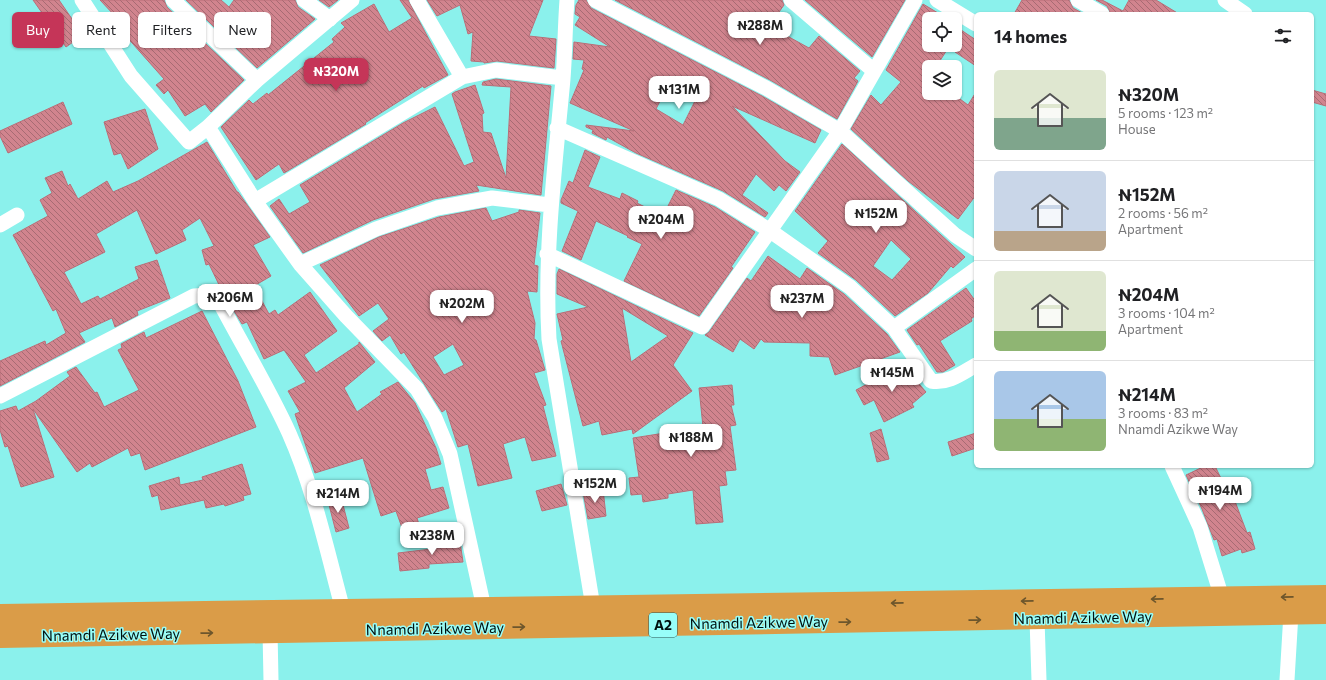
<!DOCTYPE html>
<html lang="en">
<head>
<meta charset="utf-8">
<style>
	:root { --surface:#fff; --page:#f6f6f6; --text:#202124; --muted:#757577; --line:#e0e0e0; --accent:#c53558 }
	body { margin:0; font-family:Commissioner,sans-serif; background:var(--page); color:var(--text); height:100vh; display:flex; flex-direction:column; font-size:15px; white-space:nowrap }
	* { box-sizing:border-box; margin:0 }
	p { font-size:13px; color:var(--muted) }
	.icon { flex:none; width:22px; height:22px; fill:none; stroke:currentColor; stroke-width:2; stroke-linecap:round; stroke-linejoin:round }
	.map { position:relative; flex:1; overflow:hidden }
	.side { position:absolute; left:974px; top:12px; width:340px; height:456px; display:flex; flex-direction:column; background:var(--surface); border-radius:6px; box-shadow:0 1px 3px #0004 }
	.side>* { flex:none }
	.guide { position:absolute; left:12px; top:12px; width:380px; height:36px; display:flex; gap:8px }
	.buttons { position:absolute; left:922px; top:12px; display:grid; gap:8px }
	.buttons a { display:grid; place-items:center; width:40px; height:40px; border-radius:6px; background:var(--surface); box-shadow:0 1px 3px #0004; font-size:20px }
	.price { position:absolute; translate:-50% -34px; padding:0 9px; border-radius:8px; background:#fff; color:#222; font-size:13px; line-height:26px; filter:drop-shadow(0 1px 2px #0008) }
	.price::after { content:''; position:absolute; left:50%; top:24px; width:12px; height:9px; margin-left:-6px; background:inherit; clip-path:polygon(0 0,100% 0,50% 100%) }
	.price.current { background:var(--accent); color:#fff }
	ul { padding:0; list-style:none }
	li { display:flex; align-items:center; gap:12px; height:100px; padding:0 20px }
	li+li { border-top:1px solid var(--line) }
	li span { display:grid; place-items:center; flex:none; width:112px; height:80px; border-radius:6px; color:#555 }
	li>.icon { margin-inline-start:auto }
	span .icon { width:48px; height:48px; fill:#fffc; stroke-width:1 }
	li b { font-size:17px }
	h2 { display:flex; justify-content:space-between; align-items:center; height:48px; padding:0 20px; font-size:17px }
	.pill { padding:0 14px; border-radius:6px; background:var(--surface); box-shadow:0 1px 3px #0004; font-size:14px; line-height:36px }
	.pill.current { background:var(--accent); color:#fff }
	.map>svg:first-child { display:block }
	.building { fill:url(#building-back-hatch); stroke:#b96e78; fill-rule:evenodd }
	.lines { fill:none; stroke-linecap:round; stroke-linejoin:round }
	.minor { stroke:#fff; stroke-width:15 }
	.highway { stroke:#da9c48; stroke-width:22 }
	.oneway { stroke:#6d562c }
	.labels { text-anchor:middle; stroke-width:3; stroke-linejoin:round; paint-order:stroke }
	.shield { fill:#98fef9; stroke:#2e5856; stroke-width:1 }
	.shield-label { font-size:14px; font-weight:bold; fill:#001110 }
	.street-label { font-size:15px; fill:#001110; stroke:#98fef9 }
</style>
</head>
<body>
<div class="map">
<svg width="1326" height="680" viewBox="0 0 1326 680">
	<defs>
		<pattern id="building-back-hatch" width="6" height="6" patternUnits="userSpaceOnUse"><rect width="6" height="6" fill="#d1848e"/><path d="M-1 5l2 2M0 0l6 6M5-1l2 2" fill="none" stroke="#a76b73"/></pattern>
	</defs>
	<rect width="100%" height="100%" fill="#8bf1ec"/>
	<path class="building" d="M33,0H59L83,35L66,47Z
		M100,0H164L167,7L244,80L211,112L205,104L185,116L168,90L164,94L156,85L164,79L125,35L111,21L115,16Z
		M186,0H221L229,7L234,0H295L298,7L315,19L257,68Z
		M319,0H338L329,7Z
		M400,0H408L448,75L424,88L423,86L365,123L366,124L284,173L279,164L256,180L221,127L249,100L253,104L267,93L268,95L334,42L332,39L345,27L341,23L374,4L389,32L412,18Z
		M427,0H543L529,36L556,39L554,68L497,61L484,63V62L471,61L473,32L468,34L460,5L437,16Z
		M579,0H586L591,8L762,96L821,130L815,143L732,106L785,161L800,172L786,191L779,185L774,191L756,174L742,195L768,213L765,217L723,191L636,153L607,137L606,140L592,133L593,130L586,127V125L634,131L570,103L584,70L582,69L584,60L573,59L574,42L610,47L575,25L580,17L575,14L576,5ZM672,77L700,91L683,125L656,109Z
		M615,0H782L784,5L769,26L809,48L819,36L860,71L854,78L858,81L837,119L770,80Z
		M805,0H905L872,57Z
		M1022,0H1069L1073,8L1084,14H1014Z
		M1096,0H1102L1123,11L1129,0H1156L1179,14H1111L1107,6Z
		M923,4L948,19H929V45H950L936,67H929V93H952L968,105L976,92V195L958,219L908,181L851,129L871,95L881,105L901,82L886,70Z
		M955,26L976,40V66L955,52Z
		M496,79L551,86L541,195L476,185L479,191L434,199L373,220L303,253L270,206L279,199L289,214L310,202L300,185L403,123L435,107L464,166L474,162L452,94L455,92L475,85L484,113L482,114L483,132L491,133L506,178L511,87L482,85L483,82Z
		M1312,90L1326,94V106L1312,102Z
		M63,102L72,124L8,153L0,136V131Z
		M145,109L158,149L128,169L121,153L114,155L104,122Z
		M207,142L237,192H238L270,237L253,245L271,276L254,286L269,314L275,310L278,315L310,292L337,331L304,355L316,373L359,344V342L375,362L344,388L357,412L382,394L380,392L398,382L415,403L436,448L441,464L425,469L431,490L443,487L449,508L417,518L421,531L405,536L396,511L381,516L363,458L315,473L295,414L300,412L288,391L306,382L284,350L264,359L247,322L242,324L222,291L209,264L206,265L202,250L214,246L200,218L182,230L186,240L156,254L137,210L96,234L105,252L64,272L81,304L98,296L100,299L139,279L135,267L157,260L170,298L137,311L138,315L115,327L112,318L79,333L85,342L0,386V361L45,341L46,345L66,333L56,309L53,311L13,235L48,216L40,200L52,193L45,178L62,171L68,186L70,184L78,199L107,181L113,192L138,181Z
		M842,144L965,257L953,268L951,266L928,293L895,316L856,280L818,253L828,241L795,211ZM891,240L911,259L892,280L873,266Z
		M585,150L600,157L588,187L620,199L622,193L638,201L637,203L663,216L676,190L715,207L755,232L731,267L733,268L699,316L624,281L642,244L627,237L628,236L596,221L581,260L562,251L578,211L561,203V200L569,181L573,183Z
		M486,208L492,221L519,212V210L540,213L534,265L538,266L537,292L527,291L535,323L534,339L536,340L545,370L534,373L546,405L543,406L556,456L532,461L525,437L503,444L512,478L478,486L468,444L458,447L446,409L442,412L404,352L401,354L390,335L382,341L373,331L389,319L378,303L359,316L320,265L379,237L439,217ZM453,344L464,365L444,375L433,357Z
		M768,256L800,279L807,268L844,294L887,334L900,352L835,375L829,357L810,356V343L764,342L761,339L754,349L740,339L733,352L705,335L709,332L747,278L751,281Z
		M559,269L693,333L673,365L692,391L633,434L632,429L602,435L599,421L583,426L561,341L563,340L557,314L588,307L557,294V274ZM622,308L668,336L631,362Z
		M966,288L976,302V315L971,319L972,321L940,341L955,365L943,372H937L919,344L917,345L907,330Z
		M202,311L238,381L256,427L145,470L140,453L131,456L128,448L92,467L90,463L77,472L33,409L54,477L21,487L8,446L5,447L0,430V411L16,406L18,411L36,401L70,376L67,372L76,367L95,393L97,392L104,407L139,390L118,350L122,348L121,344L144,332L146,338Z
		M903,365L926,392L912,404L914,407L884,422L874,400L864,405L856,390Z
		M732,385L734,405H731L736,425L730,426L736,470L725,471L727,485L719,486L723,522L696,524L693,490L668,494V498L643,502L642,494L631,495L629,478L639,477L633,438L703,427L699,388Z
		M881,429L889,459L877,462L870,433Z
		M976,433V448L952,456L948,442Z
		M242,464L251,494L243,496L244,500L225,506L224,504L206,508L204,500L161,510L158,495L152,497L149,486L179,477L180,485L203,480L202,477Z
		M1205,466H1215L1230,497L1233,496L1247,533L1250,532L1255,549L1242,553L1241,549L1222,556L1217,539L1214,540L1202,509L1186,475Z
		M561,484L567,505L542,511L536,491Z
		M603,489L606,516L588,519L583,492Z
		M341,497L349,528L336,532L328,501Z
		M459,535L463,562L429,564V568L400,571L398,553L448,547L447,536Z"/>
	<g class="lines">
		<path class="minor" d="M82,0L131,76L189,142L208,127L257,80L352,0
			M173,0L257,80
			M304,0L330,19
			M417,0L462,77
			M567,0C565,26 565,53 563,79C555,166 544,252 549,339L593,607
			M595,0L766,88L840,131L955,235L976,249
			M791,0L874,71
			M937,0L976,24
			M1078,0L1102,14
			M1225,0L1245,14
			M208,127L255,201L300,264L346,316L417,389L435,418L450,454L484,608
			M557,128L719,199L769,230L850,287L894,328L931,381C948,384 962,373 976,365
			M255,201L462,77L496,70L563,78
			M0,225L17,215
			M547,254L702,327L840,131L915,0
			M300,264L376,229L437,208L492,198L550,205
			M894,328L976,269
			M0,396L194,296L210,295L218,299C241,343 268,387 289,433C314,489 327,551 343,610L342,619
			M1172,466L1200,527L1222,598
			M1037,619L1039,680
			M270,631L271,680
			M1287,680L1291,613"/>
		<path class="highway" d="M0,615L1326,596
			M0,637L1326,613"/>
	</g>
	<defs><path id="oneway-shaft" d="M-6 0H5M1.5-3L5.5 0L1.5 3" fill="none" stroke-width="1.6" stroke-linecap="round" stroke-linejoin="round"/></defs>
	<g class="oneway">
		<use href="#oneway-shaft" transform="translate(1287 597) rotate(179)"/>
		<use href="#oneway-shaft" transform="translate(1157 599) rotate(179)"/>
		<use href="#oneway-shaft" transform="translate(1027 601) rotate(179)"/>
		<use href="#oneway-shaft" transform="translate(897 603) rotate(179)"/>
		<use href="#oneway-shaft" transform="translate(975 620) rotate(-1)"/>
		<use href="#oneway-shaft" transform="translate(845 622) rotate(-1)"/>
		<use href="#oneway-shaft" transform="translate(519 627) rotate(-1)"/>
		<use href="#oneway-shaft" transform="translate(207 633) rotate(-1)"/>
	</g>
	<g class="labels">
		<rect class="shield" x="649" y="613" width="28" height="24" rx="3"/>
		<g class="shield-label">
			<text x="663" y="630">A2</text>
		</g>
		<g class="street-label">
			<text transform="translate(1083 618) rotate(-1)" y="5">Nnamdi Azikwe Way</text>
			<text transform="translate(759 623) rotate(-1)" y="5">Nnamdi Azikwe Way</text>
			<text transform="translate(435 629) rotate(-1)" y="5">Nnamdi Azikwe Way</text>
			<text transform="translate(111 635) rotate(-1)" y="5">Nnamdi Azikwe Way</text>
		</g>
	</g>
</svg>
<div class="buttons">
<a><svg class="icon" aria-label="locate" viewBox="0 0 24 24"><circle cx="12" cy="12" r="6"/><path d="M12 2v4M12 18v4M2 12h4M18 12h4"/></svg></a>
<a><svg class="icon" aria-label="layers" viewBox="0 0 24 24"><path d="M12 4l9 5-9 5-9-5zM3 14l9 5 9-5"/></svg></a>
</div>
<b class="price" style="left:760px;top:46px">₦288M</b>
<b class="price current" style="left:336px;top:92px">₦320M</b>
<b class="price" style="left:679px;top:110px">₦131M</b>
<b class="price" style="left:876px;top:234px">₦152M</b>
<b class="price" style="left:661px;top:240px">₦204M</b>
<b class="price" style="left:230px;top:318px">₦206M</b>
<b class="price" style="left:802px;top:319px">₦237M</b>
<b class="price" style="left:462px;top:324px">₦202M</b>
<b class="price" style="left:892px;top:393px">₦145M</b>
<b class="price" style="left:691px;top:458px">₦188M</b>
<b class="price" style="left:595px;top:504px">₦152M</b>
<b class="price" style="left:1220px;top:511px">₦194M</b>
<b class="price" style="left:338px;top:514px">₦214M</b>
<b class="price" style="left:432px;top:556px">₦238M</b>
<div class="guide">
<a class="pill current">Buy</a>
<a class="pill">Rent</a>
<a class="pill">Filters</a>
<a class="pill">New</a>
</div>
<section class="side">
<h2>14 homes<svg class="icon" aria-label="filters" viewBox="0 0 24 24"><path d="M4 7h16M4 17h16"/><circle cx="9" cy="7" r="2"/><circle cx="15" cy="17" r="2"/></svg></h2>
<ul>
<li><span style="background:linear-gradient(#dfe7d0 60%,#7fa58c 0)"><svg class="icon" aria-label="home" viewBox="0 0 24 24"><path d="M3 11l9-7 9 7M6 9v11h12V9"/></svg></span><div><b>₦320M</b><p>5 rooms · 123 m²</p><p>House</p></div></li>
<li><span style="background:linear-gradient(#c9d6e8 75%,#b9a48a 0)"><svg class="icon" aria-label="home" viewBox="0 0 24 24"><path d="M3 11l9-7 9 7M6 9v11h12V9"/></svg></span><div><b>₦152M</b><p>2 rooms · 56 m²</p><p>Apartment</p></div></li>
<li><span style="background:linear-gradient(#dfe7d0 75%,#8fb573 0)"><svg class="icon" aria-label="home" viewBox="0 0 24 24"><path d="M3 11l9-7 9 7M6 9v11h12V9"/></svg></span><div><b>₦204M</b><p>3 rooms · 104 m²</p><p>Apartment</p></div></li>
<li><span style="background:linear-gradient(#a9c7e8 60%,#8fb573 0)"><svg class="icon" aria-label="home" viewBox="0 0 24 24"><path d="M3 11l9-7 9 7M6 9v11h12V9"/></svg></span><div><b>₦214M</b><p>3 rooms · 83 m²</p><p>Nnamdi Azikwe Way</p></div></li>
</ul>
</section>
</div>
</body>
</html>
